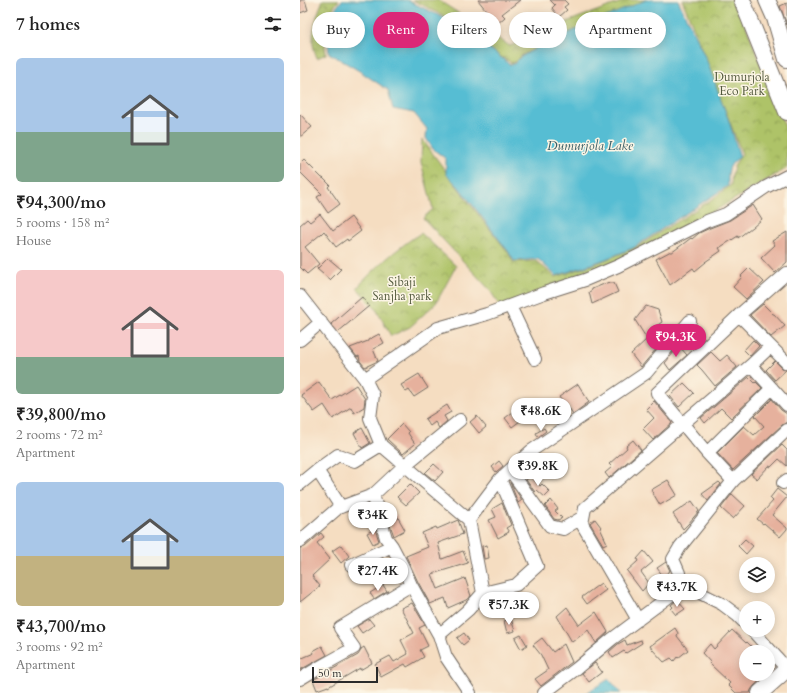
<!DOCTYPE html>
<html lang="en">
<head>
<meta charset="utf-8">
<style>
	:root { --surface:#fff; --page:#f6f6f6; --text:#222; --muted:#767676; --accent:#db2777 }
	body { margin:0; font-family:Cardo,serif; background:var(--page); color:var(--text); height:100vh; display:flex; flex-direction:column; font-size:15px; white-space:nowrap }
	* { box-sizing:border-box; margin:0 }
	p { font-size:13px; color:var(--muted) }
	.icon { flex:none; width:22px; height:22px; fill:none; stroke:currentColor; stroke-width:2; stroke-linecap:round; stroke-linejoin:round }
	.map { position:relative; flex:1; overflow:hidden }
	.side { display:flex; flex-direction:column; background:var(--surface); width:300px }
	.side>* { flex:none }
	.hud { position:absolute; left:12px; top:12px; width:380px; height:36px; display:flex; gap:8px }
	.fabs { position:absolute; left:439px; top:557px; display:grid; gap:8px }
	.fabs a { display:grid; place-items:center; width:36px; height:36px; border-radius:50%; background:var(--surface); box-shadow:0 2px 10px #0003; font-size:20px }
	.scale { position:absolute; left:12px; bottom:10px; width:66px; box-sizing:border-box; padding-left:4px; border:2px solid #2b2b2b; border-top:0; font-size:11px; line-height:14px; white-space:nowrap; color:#2b2b2b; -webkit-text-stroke:3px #fcf5e5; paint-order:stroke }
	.price { position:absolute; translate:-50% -34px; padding:0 9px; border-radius:14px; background:#fff; color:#222; font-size:13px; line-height:26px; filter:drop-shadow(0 1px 2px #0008) }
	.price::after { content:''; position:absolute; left:50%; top:24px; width:12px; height:9px; margin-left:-6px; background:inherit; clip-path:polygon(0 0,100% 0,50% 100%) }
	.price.on { background:var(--accent); color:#fff }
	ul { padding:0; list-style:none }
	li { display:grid; align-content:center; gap:8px; height:212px; padding:0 16px }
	li span { display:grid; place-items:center; height:124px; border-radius:6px; color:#555 }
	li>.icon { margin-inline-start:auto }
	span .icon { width:72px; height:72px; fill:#fffc; stroke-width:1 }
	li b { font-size:17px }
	h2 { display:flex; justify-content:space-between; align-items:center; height:48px; padding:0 16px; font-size:17px }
	.tag { padding:0 14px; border-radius:18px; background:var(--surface); box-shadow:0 2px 10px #0003; font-size:14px; line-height:36px }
	.tag.on { background:var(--accent); color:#fff }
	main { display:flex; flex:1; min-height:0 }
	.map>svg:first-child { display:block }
	.park { fill:url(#park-crowns); stroke:#6c7749 }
	.water { fill:#56bdd3; stroke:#40747f }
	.building { fill:#e6b19d }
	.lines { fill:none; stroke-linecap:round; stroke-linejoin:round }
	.minor-casing { stroke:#726960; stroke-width:14 }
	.major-casing { stroke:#726960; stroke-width:18 }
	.minor { stroke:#fff; stroke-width:12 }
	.major { stroke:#fff; stroke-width:16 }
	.labels { text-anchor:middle; stroke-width:3; stroke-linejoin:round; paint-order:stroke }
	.park-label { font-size:12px; fill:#52593d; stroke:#fcf5e5 }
	.water-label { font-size:13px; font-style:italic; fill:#3a5e66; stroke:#fcf5e5 }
</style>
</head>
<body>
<main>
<section class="side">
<h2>7 homes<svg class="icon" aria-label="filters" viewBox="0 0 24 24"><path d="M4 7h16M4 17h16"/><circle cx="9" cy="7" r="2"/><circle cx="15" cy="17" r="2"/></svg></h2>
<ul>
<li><span style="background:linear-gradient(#a9c7e8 60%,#7fa58c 0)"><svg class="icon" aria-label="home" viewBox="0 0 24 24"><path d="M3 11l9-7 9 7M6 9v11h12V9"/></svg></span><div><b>₹94,300/mo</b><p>5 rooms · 158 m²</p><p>House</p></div></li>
<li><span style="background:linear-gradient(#f6c9c9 70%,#7fa58c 0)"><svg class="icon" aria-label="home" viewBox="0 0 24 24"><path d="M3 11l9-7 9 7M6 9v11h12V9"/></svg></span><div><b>₹39,800/mo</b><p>2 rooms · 72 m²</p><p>Apartment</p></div></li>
<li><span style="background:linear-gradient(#a9c7e8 60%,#c2b280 0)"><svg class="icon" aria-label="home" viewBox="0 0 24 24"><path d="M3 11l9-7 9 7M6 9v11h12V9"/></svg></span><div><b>₹43,700/mo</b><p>3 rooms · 92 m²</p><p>Apartment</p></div></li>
</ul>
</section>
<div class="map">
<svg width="487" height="693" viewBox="0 0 487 693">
	<defs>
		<pattern id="park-crowns" width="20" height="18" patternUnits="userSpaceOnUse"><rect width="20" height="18" fill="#aec367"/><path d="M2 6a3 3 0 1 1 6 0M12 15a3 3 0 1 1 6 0" fill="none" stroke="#8e9f55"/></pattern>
	</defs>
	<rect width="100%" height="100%" fill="#fcf5e5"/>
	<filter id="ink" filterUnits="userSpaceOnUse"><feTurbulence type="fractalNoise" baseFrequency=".025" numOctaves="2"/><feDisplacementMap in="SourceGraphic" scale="8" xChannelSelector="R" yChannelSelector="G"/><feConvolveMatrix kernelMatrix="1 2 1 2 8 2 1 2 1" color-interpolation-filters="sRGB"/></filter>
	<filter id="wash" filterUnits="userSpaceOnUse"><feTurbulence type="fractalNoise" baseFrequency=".012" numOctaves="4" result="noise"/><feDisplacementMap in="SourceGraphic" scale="16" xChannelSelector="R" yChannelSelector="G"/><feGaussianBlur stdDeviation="0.9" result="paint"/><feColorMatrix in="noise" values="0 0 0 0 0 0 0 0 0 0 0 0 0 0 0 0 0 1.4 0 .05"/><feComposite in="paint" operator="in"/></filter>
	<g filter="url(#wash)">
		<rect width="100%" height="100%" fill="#f5ddc1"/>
		<path class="park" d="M23,0H39L35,5L28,17L25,47L26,54L17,58C15,52 12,45 13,39C13,26 18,12 23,0Z
			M113,0H138L210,46L272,20L327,0H347L222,55L217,61L212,63L201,57L191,49L144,16Z
			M382,0H436L487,132V168L389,226L321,262L202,309L189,289L123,218L133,209L121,162L122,139L170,204L208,252L213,262L236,261L255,277L295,264L337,247L414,198L431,185C432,170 433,166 442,154L389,16Z
			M121,233L156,266L136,303L110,327L91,336L76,309L57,288C76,267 97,248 121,233Z"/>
		<path class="water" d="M42,0H107L148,20L193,51L209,64H214L221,57L229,52L259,37L346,0H378L400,46L407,61L429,121L440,157C427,165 428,172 428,186L333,248L303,260L256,276L238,259L214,261L208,251L158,186L146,174V159L133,149L126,138L127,129L114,113L93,109L88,90L61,72L29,53L28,44L31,36L29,17Z
			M309,679L321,693H286Z"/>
		<g id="blocks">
			<path class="building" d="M0,0H5L8,10L0,13Z
				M178,0H220L202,14L205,17L197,24Z
				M250,0H264L268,4L264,7L267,10L259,17L252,8L255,5Z
				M487,3V25L480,6Z
				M0,114L12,127L0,137Z
				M4,160L22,178H23L30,185L28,187L40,204L28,213L17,197L22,194L0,172V164Z
				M453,205L462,219L452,228V227L438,238V236L419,248L421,251L405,262H406L395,271L393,268L370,285L356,259L371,251V253L391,238L392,239L399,233L410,228L430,220Z
				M20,214L33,231L51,217L61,231L48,241L47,239L36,247L24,231L21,234L5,247L19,264L7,274L0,267V225L7,219L10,222Z
				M487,232V262L475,273L461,258L475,245L472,241Z
				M28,258L41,269L30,280L17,269Z
				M449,268L464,282L446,299L433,287L442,277L441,276Z
				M309,282L310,283H314L318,292L292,304L289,292L292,290V289Z
				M62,297L69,306L38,332L31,324Z
				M463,304L473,314H474L485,326L471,337L450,315Z
				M346,306L358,310L362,322L352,329L363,341L341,367L331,354L347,339L335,320Z
				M79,334L84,343L73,349L78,361L65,367L60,361L59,356L57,357L50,348L68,341V340Z
				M453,340L459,346L450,356L444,350Z
				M379,346L387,355L370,370L365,363Z
				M411,352L420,361L427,355L437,367L415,386L402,370L397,365Z
				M475,361L482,368L486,370L475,380L466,370Z
				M119,374L128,388L114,397L109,390L106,392L101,385Z
				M449,377L455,383L456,382L462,388L431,418L421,408L405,423L401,418Z
				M19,382L32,400L56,385L65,399L64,407L54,413L51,407L33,419L24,405L14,412L1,395Z
				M384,383L394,393L379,407L370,396Z
				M278,384L289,402L273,414L268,406L266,407L259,397Z
				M472,399L481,410L487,414V422L482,425L433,470L417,453L444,426L454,435L464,426L455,416Z
				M354,401L372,423L353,440L343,429L354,418L346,409Z
				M147,405L151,412L144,416L147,421L139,428L135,422L130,426L125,419Z
				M213,412L220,421L212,427L205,418Z
				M177,416L186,427L179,433L170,422Z
				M102,424L109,432L108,433L115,444L103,454L87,439Z
				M62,428L70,443L62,448L54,433Z
				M244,428L246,431L238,437L236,433Z
				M333,440L341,450L309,478L305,473L312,467L309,464L327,448L326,446Z
				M482,445L487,450V466L479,459L471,467L469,466L457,479L451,474Z
				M199,461L203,466L196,472L192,467Z
				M134,464L143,472L135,481L125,473Z
				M231,476L240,486L242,484L250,492L245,497L237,490L235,492L226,480Z
				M368,480L377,495L360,505L351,490Z
				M210,482L222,500L218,503Z
				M419,482L421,484L408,501L402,494Z
				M110,484L119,493L106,505L97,497Z
				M477,489L487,497L472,515L487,528V529L480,537L464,523L463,524L457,519L473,501L470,498Z
				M432,494L445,506L433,519L421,508Z
				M251,500L258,509L255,511L262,518L258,520L254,519L245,506Z
				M392,501L399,511L388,524L383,529L373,514Z
				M202,503L211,525L206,528L209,532L198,538L189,520L196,517L192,509Z
				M96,514L105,530L94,536L88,519Z
				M295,519L301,527L300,528L307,543L303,545L290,523Z
				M158,520L163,534L138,543L142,559L163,551L168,563L132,574L138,589L165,578L171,596L166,600L148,608L145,598L130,604L118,582L106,556L128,547L122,533L136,527L137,529Z
				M75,529L79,541L73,544L67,533Z
				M21,533L24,537L17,543L30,559L12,576L20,586L0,602V548L5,547Z
				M445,539L453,546L446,554L438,546Z
				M41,545L49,556L41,563L32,551Z
				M187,545L189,558L184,559L182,546Z
				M344,551L353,562L341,572L349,583L342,591L327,571L338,561L337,559Z
				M366,562L370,571L363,576L357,568Z
				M301,583L306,590L287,604L282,597Z
				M83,585L87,591L74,599L70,593Z
				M377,600L385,609L376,615L371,609L373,607L371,605Z
				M112,603L125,625L119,628L128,646L120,650L124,657L107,667L105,664L81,677L75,664L90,656L94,662L108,654L101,640L114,633L101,608Z
				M267,607L279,625L296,612L308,632L296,643L288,630L272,642L257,616Z
				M69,619L74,625L62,633L57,626Z
				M211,619L215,631L207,633L204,621Z
				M375,628L378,633L377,636L388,650L378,658L377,657L374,661L371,658L364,662L352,649L350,646Z
				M432,630L446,643L447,642L457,652H446V674H467L454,686L451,690L450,693H436L428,685L430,683L410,664L411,663L402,653L410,644L414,649Z
				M164,633L169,640L163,645L157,638Z
				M221,635L227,645L221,649L215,638Z
				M242,638L253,652L264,644L272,662L241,686L235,679L248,670L241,655L233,645Z
				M325,640L327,645L341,640L342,643L326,653L324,651L313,658L309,652L318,644Z
				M22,646L27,655L0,670V659L14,653L13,651Z
				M64,647L72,663L60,670V668L28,687V686L17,690L13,680L58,655L60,652L61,649Z
				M295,663L302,672L289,682L282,673Z"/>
		</g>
	</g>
	<g filter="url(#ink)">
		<use href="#blocks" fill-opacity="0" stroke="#726960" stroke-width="1"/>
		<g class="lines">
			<g class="minor-casing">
				<path id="minor" d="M0,296L11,310L65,379L73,395L70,418L81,445L169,520L183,593L168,610L139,635
					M210,306L235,359
					M439,315L487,363
					M0,340L21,322
					M451,365L487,405
					M65,379L138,328L187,314L244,293L285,280L318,266L407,221L426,214L466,187L487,176
					M407,453L472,388
					M17,470L41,507
					M210,470L250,526L263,529L283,517
					M433,481L407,453L357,393L439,315L487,273
					M483,483L487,480
					M0,484L17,470L38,455L55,461L81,445
					M73,495L86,538L92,546L103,567L111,585L139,635L146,657L170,693
					M169,520L200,479L231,451L346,373L390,321
					M0,541L38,508L73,495L105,465L160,420
					M51,565L92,546
					M378,590L379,573L373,559L380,547L433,481L487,430
					M183,593L216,585L237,566L200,479
					M338,620L288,534L282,524L285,508L451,365L470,347
					M452,630L487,669
					M0,679L18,668L54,648L40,628L111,585
					M244,693L276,669L312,639L378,590L398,592L422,604L438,616L446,624"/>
			</g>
			<g class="major-casing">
				<path id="major" d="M442,0L487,112
					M467,0L475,18L487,59
					M460,693L487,669"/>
			</g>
			<use href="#minor" class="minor"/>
			<use href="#major" class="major"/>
		</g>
	</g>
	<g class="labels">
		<g class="park-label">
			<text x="442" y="81">Dumurjola<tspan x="442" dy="14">Eco Park</tspan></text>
			<text x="102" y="286">Sibaji<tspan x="102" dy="14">Sanjha park</tspan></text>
		</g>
		<g class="water-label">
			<text x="290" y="150">Dumurjola Lake</text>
		</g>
	</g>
</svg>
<div class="fabs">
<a><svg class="icon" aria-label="layers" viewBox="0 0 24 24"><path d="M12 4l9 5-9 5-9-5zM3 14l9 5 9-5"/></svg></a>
<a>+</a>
<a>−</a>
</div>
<div class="scale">50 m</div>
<b class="price on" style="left:376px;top:358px">₹94.3K</b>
<b class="price" style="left:241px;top:432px">₹48.6K</b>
<b class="price" style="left:238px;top:487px">₹39.8K</b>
<b class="price" style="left:73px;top:536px">₹34K</b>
<b class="price" style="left:78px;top:592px">₹27.4K</b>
<b class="price" style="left:377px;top:608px">₹43.7K</b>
<b class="price" style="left:209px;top:626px">₹57.3K</b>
<div class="hud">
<a class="tag">Buy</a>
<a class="tag on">Rent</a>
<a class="tag">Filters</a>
<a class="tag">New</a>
<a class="tag">Apartment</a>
</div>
</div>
</main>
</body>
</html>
